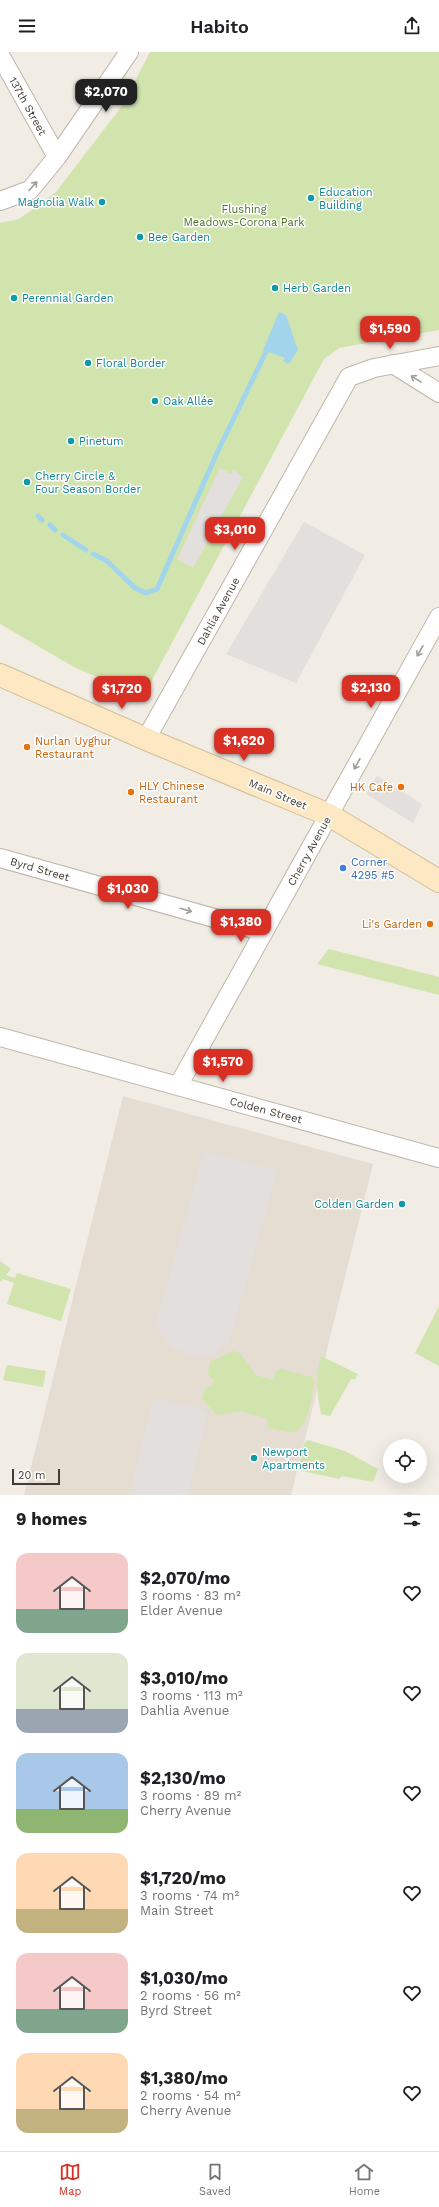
<!DOCTYPE html>
<html lang="en">
<head>
<meta charset="utf-8">
<style>
	:root { --surface:#fff; --page:#f2f2f2; --text:#202124; --muted:#757577; --line:#e0e0e0; --accent:#d93025 }
	body { margin:0; font-family:"Work Sans",sans-serif; background:var(--page); color:var(--text); height:100vh; display:flex; flex-direction:column; font-size:15px; white-space:nowrap }
	* { box-sizing:border-box; margin:0 }
	p { font-size:13px; color:var(--muted) }
	.icon { flex:none; width:22px; height:22px; fill:none; stroke:currentColor; stroke-width:2; stroke-linecap:round; stroke-linejoin:round }
	.map { position:relative; height:1443px; overflow:hidden }
	.drawer { display:flex; flex-direction:column; background:var(--surface); flex:1 }
	.drawer>* { flex:none }
	.buttons { position:absolute; left:383px; top:1387px; display:grid; gap:8px }
	.buttons a { display:grid; place-items:center; width:44px; height:44px; border-radius:50%; background:var(--surface); box-shadow:0 4px 16px #0002; font-size:20px }
	.scale { position:absolute; left:12px; bottom:10px; width:48px; box-sizing:border-box; padding-left:4px; border:2px solid #433c34; border-top:0; font-size:11px; line-height:14px; white-space:nowrap; color:#433c34; -webkit-text-stroke:3px #fff; paint-order:stroke }
	.price { position:absolute; translate:-50% -34px; padding:0 9px; border-radius:8px; background:var(--accent); color:#fff; font-size:13px; line-height:26px; filter:drop-shadow(0 1px 2px #0008) }
	.price::after { content:''; position:absolute; left:50%; top:24px; width:12px; height:9px; margin-left:-6px; background:inherit; clip-path:polygon(0 0,100% 0,50% 100%) }
	.price.on { background:#222; color:#fff }
	ul { padding:0; list-style:none }
	li { display:flex; align-items:center; gap:12px; height:100px; padding:0 16px }
	li span { display:grid; place-items:center; flex:none; width:112px; height:80px; border-radius:12px; color:#555 }
	li>.icon { margin-inline-start:auto }
	span .icon { width:48px; height:48px; fill:#fffc; stroke-width:1 }
	li b { font-size:17px }
	h2 { display:flex; justify-content:space-between; align-items:center; height:48px; padding:0 16px; font-size:17px }
	header { display:flex; justify-content:space-between; align-items:center; height:52px; padding:0 16px; background:var(--surface); font-size:18px; font-weight:600 }
	.tab-bar { display:flex; justify-content:space-around; align-items:center; height:56px; border-top:1px solid var(--line); background:var(--surface); font-size:11px; color:var(--muted) }
	.tab-bar a { display:grid; justify-items:center; gap:2px }
	.tab-bar .on { color:var(--accent) }
	.map>svg:first-child { display:block }
	.residential { fill:#e5ddd2 }
	.green { fill:#d1e4ae }
	.parking { fill:#e2dfdc }
	.water { fill:#a2d5ec }
	.lines { fill:none; stroke-linecap:round; stroke-linejoin:round }
	.stream { stroke:#a2d5ec; stroke-width:5 }
	.minor-casing { stroke:#bfb6aa; stroke-width:20 }
	.secondary-casing { stroke:#d2bd98; stroke-width:24 }
	.minor { stroke:#fff; stroke-width:18 }
	.secondary { stroke:#fce9c4; stroke-width:22 }
	.oneway { stroke:#a19e9a }
	.culture-dot { fill:#0f9aa8; stroke:#fff; stroke-width:1.5 }
	.food-dot { fill:#e8710a; stroke:#fff; stroke-width:1.5 }
	.shop-dot { fill:#3f7fe0; stroke:#fff; stroke-width:1.5 }
	.labels { text-anchor:middle; stroke-width:3; stroke-linejoin:round; paint-order:stroke }
	.street-label { font-size:11px; fill:#433c34; stroke:#fff }
	.culture-label { font-size:11px; fill:#0d838f; stroke:#fff; text-anchor:start }
	.park-label { font-size:11px; fill:#4c712b; stroke:#fff }
	.food-label { font-size:11px; fill:#c56008; stroke:#fff; text-anchor:start }
	.shop-label { font-size:11px; fill:#366cbe; stroke:#fff; text-anchor:start }
</style>
</head>
<body>
<header><svg class="icon" aria-label="menu" viewBox="0 0 24 24"><path d="M4 6h16M4 12h16M4 18h16"/></svg>Habito<svg class="icon" aria-label="share" viewBox="0 0 24 24"><path d="M12 15V3M7 8l5-5 5 5M5 13v7h14v-7"/></svg></header>
<div class="map">
<svg width="439" height="1443" viewBox="0 0 439 1443">
	<rect width="100%" height="100%" fill="#f1ece4"/>
	<path class="residential" d="M123,1044L373,1112L291,1443H24Z"/>
	<path class="green" d="M150,0H439V278L339,296L324,307L143,645L74,615L0,572V171L19,167L56,140L122,54Z
		M329,897L439,925V943L317,912Z
		M0,1209L11,1217L6,1223L15,1226L17,1221L71,1237L61,1269L7,1252L14,1231L3,1227L0,1230Z
		M439,1254V1314L415,1301Z
		M233,1299L240,1301L256,1323L273,1328L276,1319L281,1317L312,1325L315,1329C312,1341 308,1380 293,1380C285,1381 276,1377 268,1376L266,1366L239,1359L217,1363L202,1347L205,1336L211,1334L213,1328L208,1322L210,1310Z
		M321,1304L358,1322L355,1327H351L330,1364L321,1362C317,1343 315,1323 321,1304Z
		M7,1313L46,1319L43,1335L3,1328Z
		M308,1388L345,1399L378,1417L373,1430L342,1424L339,1427L298,1418L304,1391Z"/>
	<path class="parking" d="M220,416L231,422L234,418L243,425L193,516L177,507Z
		M304,470L365,503L296,631L226,602Z
		M377,724L422,752L413,771L366,742Z
		M204,1099L277,1119L229,1291L214,1302L191,1305L167,1292L156,1272Z
		M153,1346L208,1359L188,1443H130Z"/>
	<path class="water" d="M279,260L286,263L298,298L289,312L283,309L285,306L263,298Z"/>
	<g class="lines">
		<path class="stream" d="M38,464L42,468
			M50,473L55,478
			M63,483L86,498
			M93,502L107,509L135,536L146,541L157,537L217,401L266,300"/>
		<g class="minor-casing">
			<path id="minor" d="M0,3L57,105
				M0,149L30,138L57,105L129,0
				M393,312L439,341
				M146,687L349,325L374,316L439,304
				M0,806L264,880
				M0,985L439,1106
				M178,1034L439,565"/>
		</g>
		<g class="secondary-casing">
			<path id="secondary" d="M0,623L146,687L329,763L439,829"/>
		</g>
		<use href="#minor" class="minor"/>
		<use href="#secondary" class="secondary"/>
	</g>
	<defs><path id="oneway-shaft" d="M-6 0H5M1.5-3L5.5 0L1.5 3" fill="none" stroke-width="1.6" stroke-linecap="round" stroke-linejoin="round"/></defs>
	<g class="oneway">
		<use href="#oneway-shaft" transform="translate(33 134) rotate(-48)"/>
		<use href="#oneway-shaft" transform="translate(416 327) rotate(-148)"/>
		<use href="#oneway-shaft" transform="translate(420 599) rotate(119)"/>
		<use href="#oneway-shaft" transform="translate(357 712) rotate(119)"/>
		<use href="#oneway-shaft" transform="translate(186 858) rotate(16)"/>
	</g>
	<g class="culture-dot">
		<circle cx="311" cy="146" r="4"/>
		<circle cx="102" cy="150" r="4"/>
		<circle cx="140" cy="185" r="4"/>
		<circle cx="275" cy="236" r="4"/>
		<circle cx="14" cy="246" r="4"/>
		<circle cx="88" cy="311" r="4"/>
		<circle cx="155" cy="349" r="4"/>
		<circle cx="71" cy="389" r="4"/>
		<circle cx="27" cy="430" r="4"/>
		<circle cx="402" cy="1152" r="4"/>
		<circle cx="254" cy="1406" r="4"/>
	</g>
	<g class="food-dot">
		<circle cx="27" cy="695" r="4"/>
		<circle cx="401" cy="735" r="4"/>
		<circle cx="131" cy="740" r="4"/>
		<circle cx="430" cy="872" r="4"/>
	</g>
	<circle class="shop-dot" cx="343" cy="816" r="4"/>
	<g class="labels">
		<g class="street-label">
			<text transform="translate(28 54) rotate(61)" y="4">137th Street</text>
			<text transform="translate(218 559) rotate(-61)" y="4">Dahlia Avenue</text>
			<text transform="translate(278 742) rotate(23)" y="4">Main Street</text>
			<text transform="translate(309 799) rotate(-61)" y="4">Cherry Avenue</text>
			<text transform="translate(40 817) rotate(16)" y="4">Byrd Street</text>
			<text transform="translate(266 1058) rotate(15)" y="4">Colden Street</text>
		</g>
		<g class="culture-label">
			<text x="319" y="144">Education<tspan x="319" dy="13">Building</tspan></text>
			<text x="94" y="154" text-anchor="end">Magnolia Walk</text>
			<text x="148" y="189">Bee Garden</text>
			<text x="283" y="240">Herb Garden</text>
			<text x="22" y="250">Perennial Garden</text>
			<text x="96" y="315">Floral Border</text>
			<text x="163" y="353">Oak Allée</text>
			<text x="79" y="393">Pinetum</text>
			<text x="35" y="428">Cherry Circle &amp;<tspan x="35" dy="13">Four Season Border</tspan></text>
			<text x="394" y="1156" text-anchor="end">Colden Garden</text>
			<text x="262" y="1404">Newport<tspan x="262" dy="13">Apartments</tspan></text>
		</g>
		<g class="park-label">
			<text x="244" y="161">Flushing<tspan x="244" dy="13">Meadows-Corona Park</tspan></text>
		</g>
		<g class="food-label">
			<text x="35" y="693">Nurlan Uyghur<tspan x="35" dy="13">Restaurant</tspan></text>
			<text x="139" y="738">HLY Chinese<tspan x="139" dy="13">Restaurant</tspan></text>
			<text x="393" y="739" text-anchor="end">HK Cafe</text>
			<text x="422" y="876" text-anchor="end">Li's Garden</text>
		</g>
		<g class="shop-label">
			<text x="351" y="814">Corner<tspan x="351" dy="13">4295 #5</tspan></text>
		</g>
	</g>
</svg>
<div class="buttons">
<a><svg class="icon" aria-label="locate" viewBox="0 0 24 24"><circle cx="12" cy="12" r="6"/><path d="M12 2v4M12 18v4M2 12h4M18 12h4"/></svg></a>
</div>
<div class="scale">20 m</div>
<b class="price on" style="left:106px;top:61px">$2,070</b>
<b class="price" style="left:390px;top:298px">$1,590</b>
<b class="price" style="left:235px;top:499px">$3,010</b>
<b class="price" style="left:371px;top:657px">$2,130</b>
<b class="price" style="left:122px;top:658px">$1,720</b>
<b class="price" style="left:244px;top:710px">$1,620</b>
<b class="price" style="left:128px;top:858px">$1,030</b>
<b class="price" style="left:241px;top:891px">$1,380</b>
<b class="price" style="left:223px;top:1031px">$1,570</b>
</div>
<section class="drawer">
<h2>9 homes<svg class="icon" aria-label="filters" viewBox="0 0 24 24"><path d="M4 7h16M4 17h16"/><circle cx="9" cy="7" r="2"/><circle cx="15" cy="17" r="2"/></svg></h2>
<ul>
<li><span style="background:linear-gradient(#f6c9c9 70%,#7fa58c 0)"><svg class="icon" aria-label="home" viewBox="0 0 24 24"><path d="M3 11l9-7 9 7M6 9v11h12V9"/></svg></span><div><b>$2,070/mo</b><p>3 rooms · 83 m²</p><p>Elder Avenue</p></div><svg class="icon" aria-label="heart" viewBox="0 0 24 24"><path d="M12 20l-8-8c-3-5 5-10 8-4 3-6 11-1 8 4z"/></svg></li>
<li><span style="background:linear-gradient(#dfe7d0 70%,#9aa5b1 0)"><svg class="icon" aria-label="home" viewBox="0 0 24 24"><path d="M3 11l9-7 9 7M6 9v11h12V9"/></svg></span><div><b>$3,010/mo</b><p>3 rooms · 113 m²</p><p>Dahlia Avenue</p></div><svg class="icon" aria-label="heart" viewBox="0 0 24 24"><path d="M12 20l-8-8c-3-5 5-10 8-4 3-6 11-1 8 4z"/></svg></li>
<li><span style="background:linear-gradient(#a9c7e8 70%,#8fb573 0)"><svg class="icon" aria-label="home" viewBox="0 0 24 24"><path d="M3 11l9-7 9 7M6 9v11h12V9"/></svg></span><div><b>$2,130/mo</b><p>3 rooms · 89 m²</p><p>Cherry Avenue</p></div><svg class="icon" aria-label="heart" viewBox="0 0 24 24"><path d="M12 20l-8-8c-3-5 5-10 8-4 3-6 11-1 8 4z"/></svg></li>
<li><span style="background:linear-gradient(#ffd9b3 70%,#c2b280 0)"><svg class="icon" aria-label="home" viewBox="0 0 24 24"><path d="M3 11l9-7 9 7M6 9v11h12V9"/></svg></span><div><b>$1,720/mo</b><p>3 rooms · 74 m²</p><p>Main Street</p></div><svg class="icon" aria-label="heart" viewBox="0 0 24 24"><path d="M12 20l-8-8c-3-5 5-10 8-4 3-6 11-1 8 4z"/></svg></li>
<li><span style="background:linear-gradient(#f6c9c9 70%,#7fa58c 0)"><svg class="icon" aria-label="home" viewBox="0 0 24 24"><path d="M3 11l9-7 9 7M6 9v11h12V9"/></svg></span><div><b>$1,030/mo</b><p>2 rooms · 56 m²</p><p>Byrd Street</p></div><svg class="icon" aria-label="heart" viewBox="0 0 24 24"><path d="M12 20l-8-8c-3-5 5-10 8-4 3-6 11-1 8 4z"/></svg></li>
<li><span style="background:linear-gradient(#ffd9b3 70%,#c2b280 0)"><svg class="icon" aria-label="home" viewBox="0 0 24 24"><path d="M3 11l9-7 9 7M6 9v11h12V9"/></svg></span><div><b>$1,380/mo</b><p>2 rooms · 54 m²</p><p>Cherry Avenue</p></div><svg class="icon" aria-label="heart" viewBox="0 0 24 24"><path d="M12 20l-8-8c-3-5 5-10 8-4 3-6 11-1 8 4z"/></svg></li>
</ul>
</section>
<nav class="tab-bar">
<a class="on"><svg class="icon" aria-label="map" viewBox="0 0 24 24"><path d="M3 6l6-2 6 2 6-2v14l-6 2-6-2-6 2zM9 4v14M15 6v14"/></svg>Map</a>
<a><svg class="icon" aria-label="saved" viewBox="0 0 24 24"><path d="M7 4h10v16l-5-4-5 4z"/></svg>Saved</a>
<a><svg class="icon" aria-label="home" viewBox="0 0 24 24"><path d="M3 11l9-7 9 7M6 9v11h12V9"/></svg>Home</a>
</nav>
</body>
</html>
